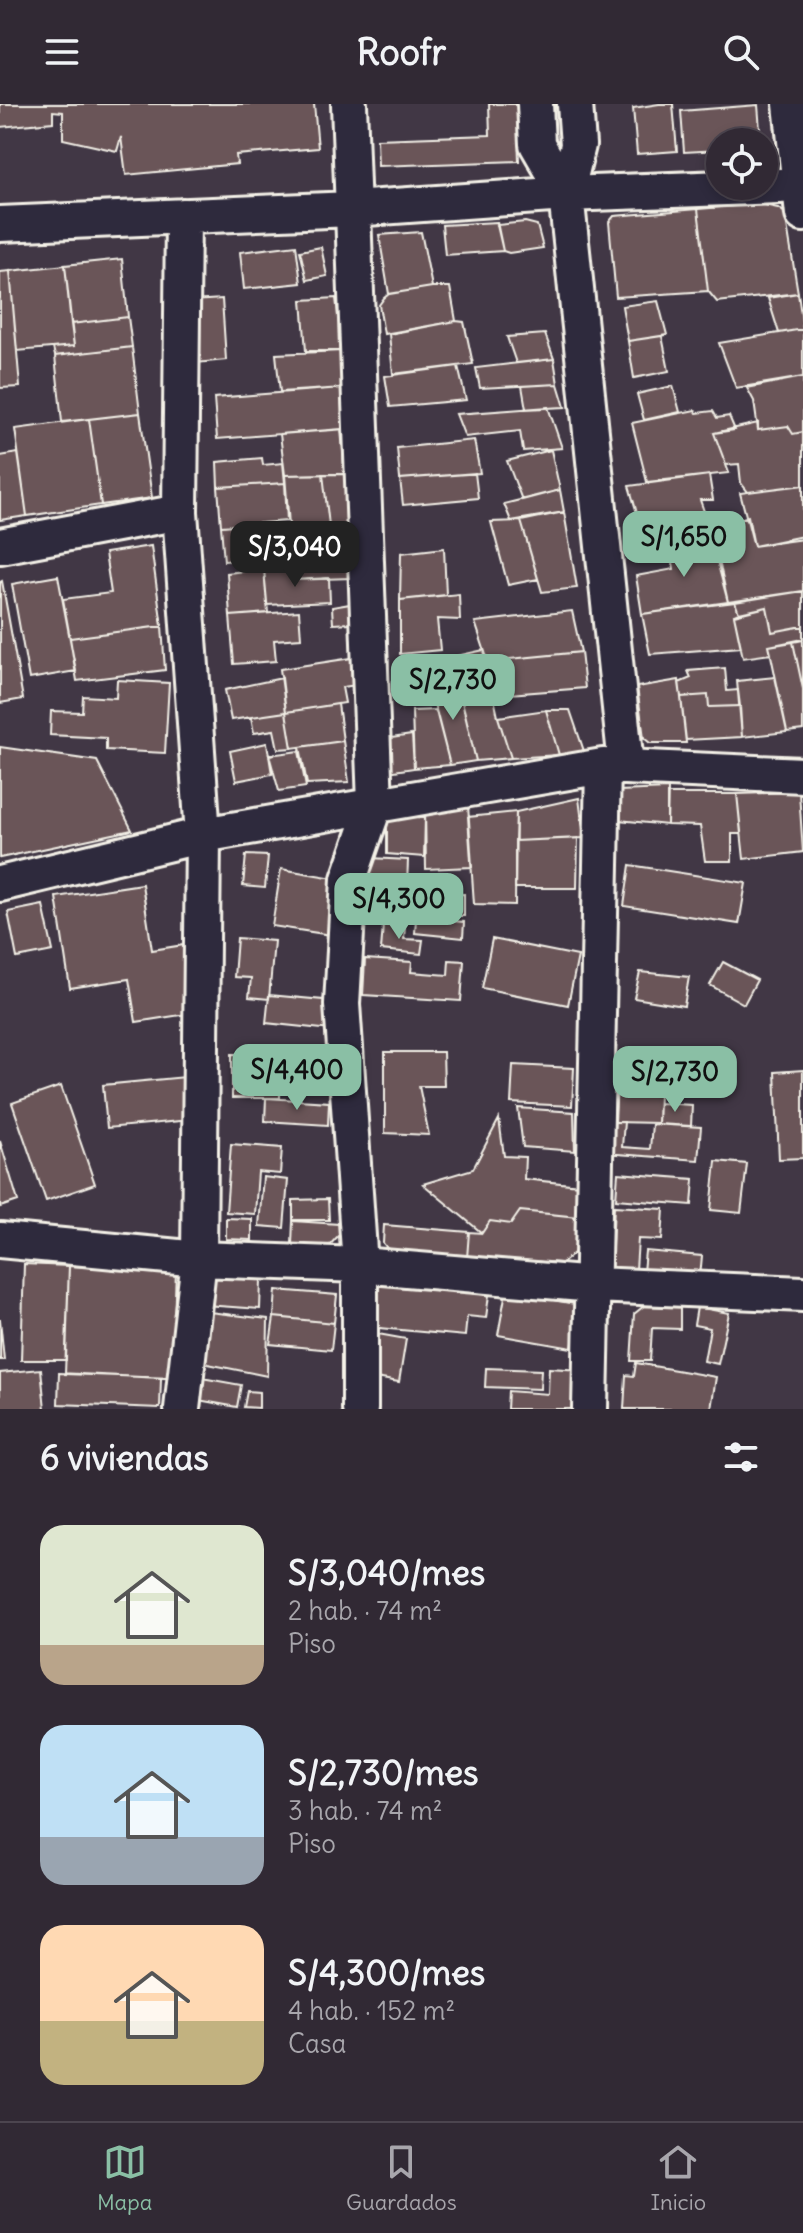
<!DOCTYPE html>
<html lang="es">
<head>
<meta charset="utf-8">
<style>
	:root { --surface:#312934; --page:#3d3540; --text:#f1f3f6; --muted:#a8a6ac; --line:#4c454f; --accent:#8abfa5 }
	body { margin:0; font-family:Delius,sans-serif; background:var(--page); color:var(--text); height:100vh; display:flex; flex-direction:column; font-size:30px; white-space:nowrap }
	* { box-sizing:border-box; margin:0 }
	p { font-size:26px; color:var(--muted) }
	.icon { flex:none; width:44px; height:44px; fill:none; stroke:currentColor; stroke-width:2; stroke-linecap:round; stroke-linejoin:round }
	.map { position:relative; height:1305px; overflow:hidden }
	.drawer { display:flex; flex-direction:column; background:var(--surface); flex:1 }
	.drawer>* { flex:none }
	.controls { position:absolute; left:706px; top:24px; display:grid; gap:16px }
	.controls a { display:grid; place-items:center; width:72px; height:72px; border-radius:50%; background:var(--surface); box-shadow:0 4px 12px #0003,0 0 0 2px var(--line); font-size:40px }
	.price { position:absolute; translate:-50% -68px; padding:0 18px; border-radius:16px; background:var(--accent); color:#111; font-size:26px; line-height:52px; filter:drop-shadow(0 2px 4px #0008) }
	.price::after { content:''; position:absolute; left:50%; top:48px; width:24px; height:18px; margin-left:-12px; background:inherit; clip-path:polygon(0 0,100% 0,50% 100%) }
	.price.on { background:#222; color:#fff }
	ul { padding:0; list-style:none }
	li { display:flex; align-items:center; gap:24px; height:200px; padding:0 40px }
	li span { display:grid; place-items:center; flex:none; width:224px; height:160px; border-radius:24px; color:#555 }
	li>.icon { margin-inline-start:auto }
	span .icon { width:96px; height:96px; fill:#fffc; stroke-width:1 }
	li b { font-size:34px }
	h2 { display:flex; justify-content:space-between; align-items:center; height:96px; padding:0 40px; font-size:34px }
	header { display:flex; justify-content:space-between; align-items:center; height:104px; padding:0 40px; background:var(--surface); font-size:36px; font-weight:700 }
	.tab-bar { display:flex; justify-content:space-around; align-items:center; height:112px; border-top:2px solid var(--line); background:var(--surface); font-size:22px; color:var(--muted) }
	.tab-bar a { display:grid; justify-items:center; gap:4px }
	.tab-bar .on { color:var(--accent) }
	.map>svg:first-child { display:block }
	.building { fill:#6a5559; stroke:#f4f1e8; stroke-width:2 }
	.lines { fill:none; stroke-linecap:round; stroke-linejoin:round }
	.minor-casing { stroke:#f4f1e8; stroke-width:40 }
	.minor { stroke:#2f2a3d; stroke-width:34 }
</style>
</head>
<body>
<header><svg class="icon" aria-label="menu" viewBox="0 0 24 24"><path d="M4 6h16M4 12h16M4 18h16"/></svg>Roofr<svg class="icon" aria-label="search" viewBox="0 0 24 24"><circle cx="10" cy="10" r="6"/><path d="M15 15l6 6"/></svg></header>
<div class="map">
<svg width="803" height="1305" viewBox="0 0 803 1305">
	<rect width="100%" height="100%" fill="#413745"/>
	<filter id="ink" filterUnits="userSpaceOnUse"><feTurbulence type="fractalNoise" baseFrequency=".0125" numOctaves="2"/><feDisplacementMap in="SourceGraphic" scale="16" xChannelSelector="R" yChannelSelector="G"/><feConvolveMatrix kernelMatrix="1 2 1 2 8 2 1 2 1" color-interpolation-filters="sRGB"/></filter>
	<g filter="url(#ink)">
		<path class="building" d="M0,0H314L318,44L236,51L237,60L126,71L121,33L117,47L63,35V8L53,7V18L0,23Z
			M489,0H517L519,57L378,62L377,35L490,31Z
			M659,0H673L677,47L637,50L633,4Z
			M758,1L761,38H720V46L684,48L681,7Z
			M759,100L778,104L785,109L798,189L717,198L708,187L698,105Z
			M698,105L708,187L616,193L609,118L614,112Z
			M497,118L503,147L445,151L442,121Z
			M525,118L537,121L543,144L509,149L503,147L497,121Z
			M421,128L432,183L389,190L379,131Z
			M296,141L301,179L244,185L240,148Z
			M321,143L327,172L307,176L300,147Z
			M122,155L128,213L71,220L65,161Z
			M65,161L74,242L17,247L10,167Z
			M10,167L20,283L0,284V168Z
			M432,183H450L456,217L384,230L379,201L384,194L389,190Z
			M798,189L803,225L779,229L768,194Z
			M336,194L342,247H306L302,196Z
			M222,195L226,256L196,259L192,197Z
			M658,197L667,231L628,237L622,202Z
			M128,213L132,243L55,252L53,244L74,242L71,220Z
			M456,217L464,218L473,260L393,270L389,230Z
			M803,225V273L736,284L719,239Z
			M545,230L554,255L516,259L507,233Z
			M662,232L669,267L634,274L628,237Z
			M132,243L140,309L62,318L55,252Z
			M342,247L344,284L280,288L276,250Z
			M554,255L558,280L480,284L476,264Z
			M458,262L466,296L390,303L385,272Z
			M803,273V328L793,330L788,322L758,326L754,297L747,284Z
			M558,280L565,303L526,305L522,282Z
			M673,282L680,308L644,316L637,290Z
			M342,284L345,325L217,335L214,294Z
			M548,303L562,344L523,347L520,327L465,333L456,310Z
			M695,306L697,309L713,307L717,314L729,312L735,326L714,329L729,369L647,378L632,319Z
			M140,309L152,394L101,401L89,315Z
			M89,315L101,401L27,412L15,325Z
			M758,319V326L788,322L793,330L803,328V381L748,388L741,379L739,360L726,361L714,329Z
			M341,325L345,370L285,371L280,330Z
			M474,336L480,369L400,375L397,344Z
			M551,346L560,386L522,396L507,357Z
			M18,349L27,412L0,416V352Z
			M262,354L263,361L283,359L285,379L218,383L217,358Z
			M475,369L478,394L403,401L400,375Z
			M323,370L330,430L290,433L285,371Z
			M323,370H345L351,427L330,430Z
			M709,371L713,396H700L706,413L642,426L629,382Z
			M285,379L287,417L221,422L218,383Z
			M803,381V432L754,442L740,389Z
			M560,386L564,408L511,417L504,400Z
			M564,408L577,484L542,488L521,417Z
			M748,412L754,442L803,435V487L728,498L712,425Z
			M521,417L538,475L508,481L491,418Z
			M267,419L269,454L224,457L221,422Z
			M330,430V451L289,454L290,433Z
			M710,431L728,498L642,510L636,472L674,465L670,438Z
			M151,442L162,522L70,534L63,495L111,489L105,449Z
			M444,444L446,491L400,496L401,449Z
			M347,450L350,474L291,476L289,454Z
			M264,465L291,468V476L329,474L330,498L267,501Z
			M264,465L268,509L230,512L227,469Z
			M58,472L76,567L29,575L12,480Z
			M2,477L23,595L0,599V478Z
			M803,487V522L772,528L767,503L739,509L735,498Z
			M459,490L460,516L437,515L440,546L400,550V496Z
			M735,498L739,509L734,511L741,543L650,550L642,510Z
			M350,500L351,519L333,520L332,503Z
			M767,503L772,528L803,522V535L769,542L771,550L743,554L734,511Z
			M299,507L301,534L274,536L276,557L234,560L230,512Z
			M572,507L581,548L488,557L475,518Z
			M162,522L165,566L77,577L70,534Z
			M803,536V585L793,538Z
			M793,538L803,585V626L787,628L769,542Z
			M484,546L498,613L511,654L476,657L452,553Z
			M581,548L585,584L497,591L488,557Z
			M352,554L357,581L342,583L345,599L286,608L280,565Z
			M725,564L727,587L738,586L740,602L709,603L708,591L681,593L679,579L691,574L688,567Z
			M775,573L787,628L742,633L737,577Z
			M282,574L286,608L231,616L225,586Z
			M117,576L169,579L165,649L106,646V634L50,631L51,607L82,608L83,592L116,594Z
			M679,576L686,639H650L644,634L637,583Z
			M457,577L476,657L450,661L429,580Z
			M708,591L709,603L740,602L742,633L686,636L681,593Z
			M338,600L343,637L292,644L286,608Z
			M436,606L450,661L414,664L412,607Z
			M546,606L559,651L511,654L498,613Z
			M546,606H570L585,650L559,651Z
			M286,608L292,644L278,645L274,626L254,629L251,613Z
			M412,631L414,664L387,668L384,635Z
			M343,637L349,678L307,680L300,643Z
			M267,639L272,670L236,677L230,647Z
			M0,643L97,657L132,726L0,754Z
			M299,647L306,683L279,687L269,651Z
			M668,685L667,721L619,716L618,687Z
			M799,688L803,748L744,755L737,690Z
			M667,690H737L741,730H732V757H705L700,722L667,721Z
			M579,694L584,734L515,737L516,708Z
			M468,701L472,763L426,765L425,704Z
			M516,708L515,801L474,800L468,713Z
			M387,709L425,714L424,753L387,750Z
			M578,734L577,784H515V737Z
			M246,751L268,752L265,784L243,782Z
			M370,754L408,756L407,782L368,780Z
			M630,761L746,779L739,820L624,802Z
			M281,765L340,775L331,831L272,822Z
			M142,780L152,846L190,840L200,908L136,918L129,875L70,884L56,793Z
			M373,784L414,786L413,810L372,808Z
			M464,790V812H417V791Z
			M43,801L53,847L17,854L8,808Z
			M416,814L464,818L463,834L415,829Z
			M383,821L405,823L404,835L423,836L421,850L381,846Z
			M237,834L274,837L269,895L249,893L251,874L234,873Z
			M492,835L578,852L568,901L482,884Z
			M365,855L412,858L411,868L448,871L449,856L464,857L461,897L363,891Z
			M723,858L757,876L744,900L710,881Z
			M640,868L689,873L684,902L634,894Z
			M269,891L334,897L331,926L266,919Z
			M385,948H443L444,982H419L429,1031L385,1029Z
			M232,950L280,951V994H232Z
			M618,957L660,959L658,1019L615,1018Z
			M513,961L574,964L572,1002L511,999Z
			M803,966V1054L779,1055L775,968Z
			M185,973L190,1016L107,1024L103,981Z
			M61,982L95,1080L46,1097L12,999Z
			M266,994L329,998L328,1021L265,1017Z
			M659,999L692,1001L691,1022L658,1020Z
			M518,1004L574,1008L575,1047L523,1043Z
			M499,1015L504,1052L525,1053L524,1075L579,1081L578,1113L520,1107L511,1120L490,1117L482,1129L423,1080L473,1065Z
			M607,1016L624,1018L622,1043L650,1045L652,1020L701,1023L698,1056L604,1049Z
			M0,1037L18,1097L0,1103Z
			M231,1040L282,1044L280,1070L258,1068L255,1110L226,1108Z
			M716,1057L747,1060L741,1109L711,1106Z
			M618,1069L694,1075L692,1101L616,1095Z
			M263,1073L288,1076L284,1124L259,1122Z
			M328,1095L329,1116H293V1096Z
			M614,1102L664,1105L662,1136L638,1135L636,1166L611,1164Z
			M520,1107L578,1113L574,1149L562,1159L467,1154L469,1128L482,1129L490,1117L511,1120Z
			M226,1114L252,1115V1136L226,1135Z
			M293,1117L339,1120V1131L328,1143L292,1140Z
			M384,1121L469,1128L467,1154L391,1149L383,1139Z
			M645,1147L702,1152L700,1173L643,1168Z
			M24,1160L69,1162L66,1256H21Z
			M69,1162L176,1166L172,1274L65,1270Z
			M208,1170L261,1176L260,1205L205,1201Z
			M374,1179L489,1191L486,1214L467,1212L465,1232L369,1223Z
			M276,1186L337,1191L334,1219L274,1213Z
			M506,1187L580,1201L572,1244L498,1231Z
			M644,1202L680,1203V1225L652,1224L650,1257H631L634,1210Z
			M697,1203L729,1209L718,1260L704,1257L710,1224L694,1221Z
			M201,1207L268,1215L267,1272L193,1257Z
			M274,1213L334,1219L331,1246L270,1240Z
			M0,1215L4,1256H0Z
			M378,1230L406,1235L399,1278L370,1273Z
			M636,1259L716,1273L711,1305H624L626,1271L634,1272Z
			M486,1264L541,1266L540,1285L485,1283Z
			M549,1264L581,1266L578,1305H507L508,1287L548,1290Z
			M41,1265L45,1305H0V1269Z
			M59,1269L161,1274L160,1304L58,1300Z
			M202,1274L241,1281L237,1303L198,1296Z
			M247,1287L259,1288V1304L244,1303Z"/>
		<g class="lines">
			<g class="minor-casing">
				<path id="minor" d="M349,0L375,700L349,775L342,900L360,1161V1305
					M535,0L537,40L566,90
					M575,0L578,41L566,90L626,661
					M791,0L803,110
					M0,120L352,105L566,90L803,81
					M0,442L180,408
					M0,780L203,731L603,662L803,671
					M0,1136L199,1155L360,1161L594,1181L803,1190
					M182,1305L199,1155L203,731L180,408L183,112
					M590,1305L603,662"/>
			</g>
			<use href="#minor" class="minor"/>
		</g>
	</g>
</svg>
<div class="controls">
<a><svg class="icon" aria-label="locate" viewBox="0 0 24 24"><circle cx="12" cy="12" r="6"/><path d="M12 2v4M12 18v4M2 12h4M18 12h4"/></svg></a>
</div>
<b class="price" style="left:684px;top:475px">S/1,650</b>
<b class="price on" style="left:295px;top:485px">S/3,040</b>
<b class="price" style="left:453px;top:618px">S/2,730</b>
<b class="price" style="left:399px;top:837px">S/4,300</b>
<b class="price" style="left:297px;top:1008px">S/4,400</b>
<b class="price" style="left:675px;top:1010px">S/2,730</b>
</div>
<section class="drawer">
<h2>6 viviendas<svg class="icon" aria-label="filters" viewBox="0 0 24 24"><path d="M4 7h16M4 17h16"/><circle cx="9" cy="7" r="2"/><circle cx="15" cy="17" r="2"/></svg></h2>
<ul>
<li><span style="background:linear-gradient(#dfe7d0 75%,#b9a48a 0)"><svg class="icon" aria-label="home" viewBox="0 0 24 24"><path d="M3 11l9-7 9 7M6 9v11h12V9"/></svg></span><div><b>S/3,040/mes</b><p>2 hab. · 74 m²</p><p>Piso</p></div></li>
<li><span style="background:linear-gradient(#bfe0f5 70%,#9aa5b1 0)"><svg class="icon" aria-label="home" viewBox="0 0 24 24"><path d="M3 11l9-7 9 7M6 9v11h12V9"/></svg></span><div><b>S/2,730/mes</b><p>3 hab. · 74 m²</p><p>Piso</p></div></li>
<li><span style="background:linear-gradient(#ffd9b3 60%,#c2b280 0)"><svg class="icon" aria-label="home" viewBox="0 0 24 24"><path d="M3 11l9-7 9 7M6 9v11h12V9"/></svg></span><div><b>S/4,300/mes</b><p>4 hab. · 152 m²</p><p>Casa</p></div></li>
</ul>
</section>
<nav class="tab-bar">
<a class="on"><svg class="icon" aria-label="map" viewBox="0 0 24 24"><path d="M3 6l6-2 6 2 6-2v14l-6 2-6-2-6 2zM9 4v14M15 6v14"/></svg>Mapa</a>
<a><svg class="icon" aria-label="saved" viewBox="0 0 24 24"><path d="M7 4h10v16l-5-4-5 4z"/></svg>Guardados</a>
<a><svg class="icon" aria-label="home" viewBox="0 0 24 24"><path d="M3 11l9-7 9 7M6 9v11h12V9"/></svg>Inicio</a>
</nav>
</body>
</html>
